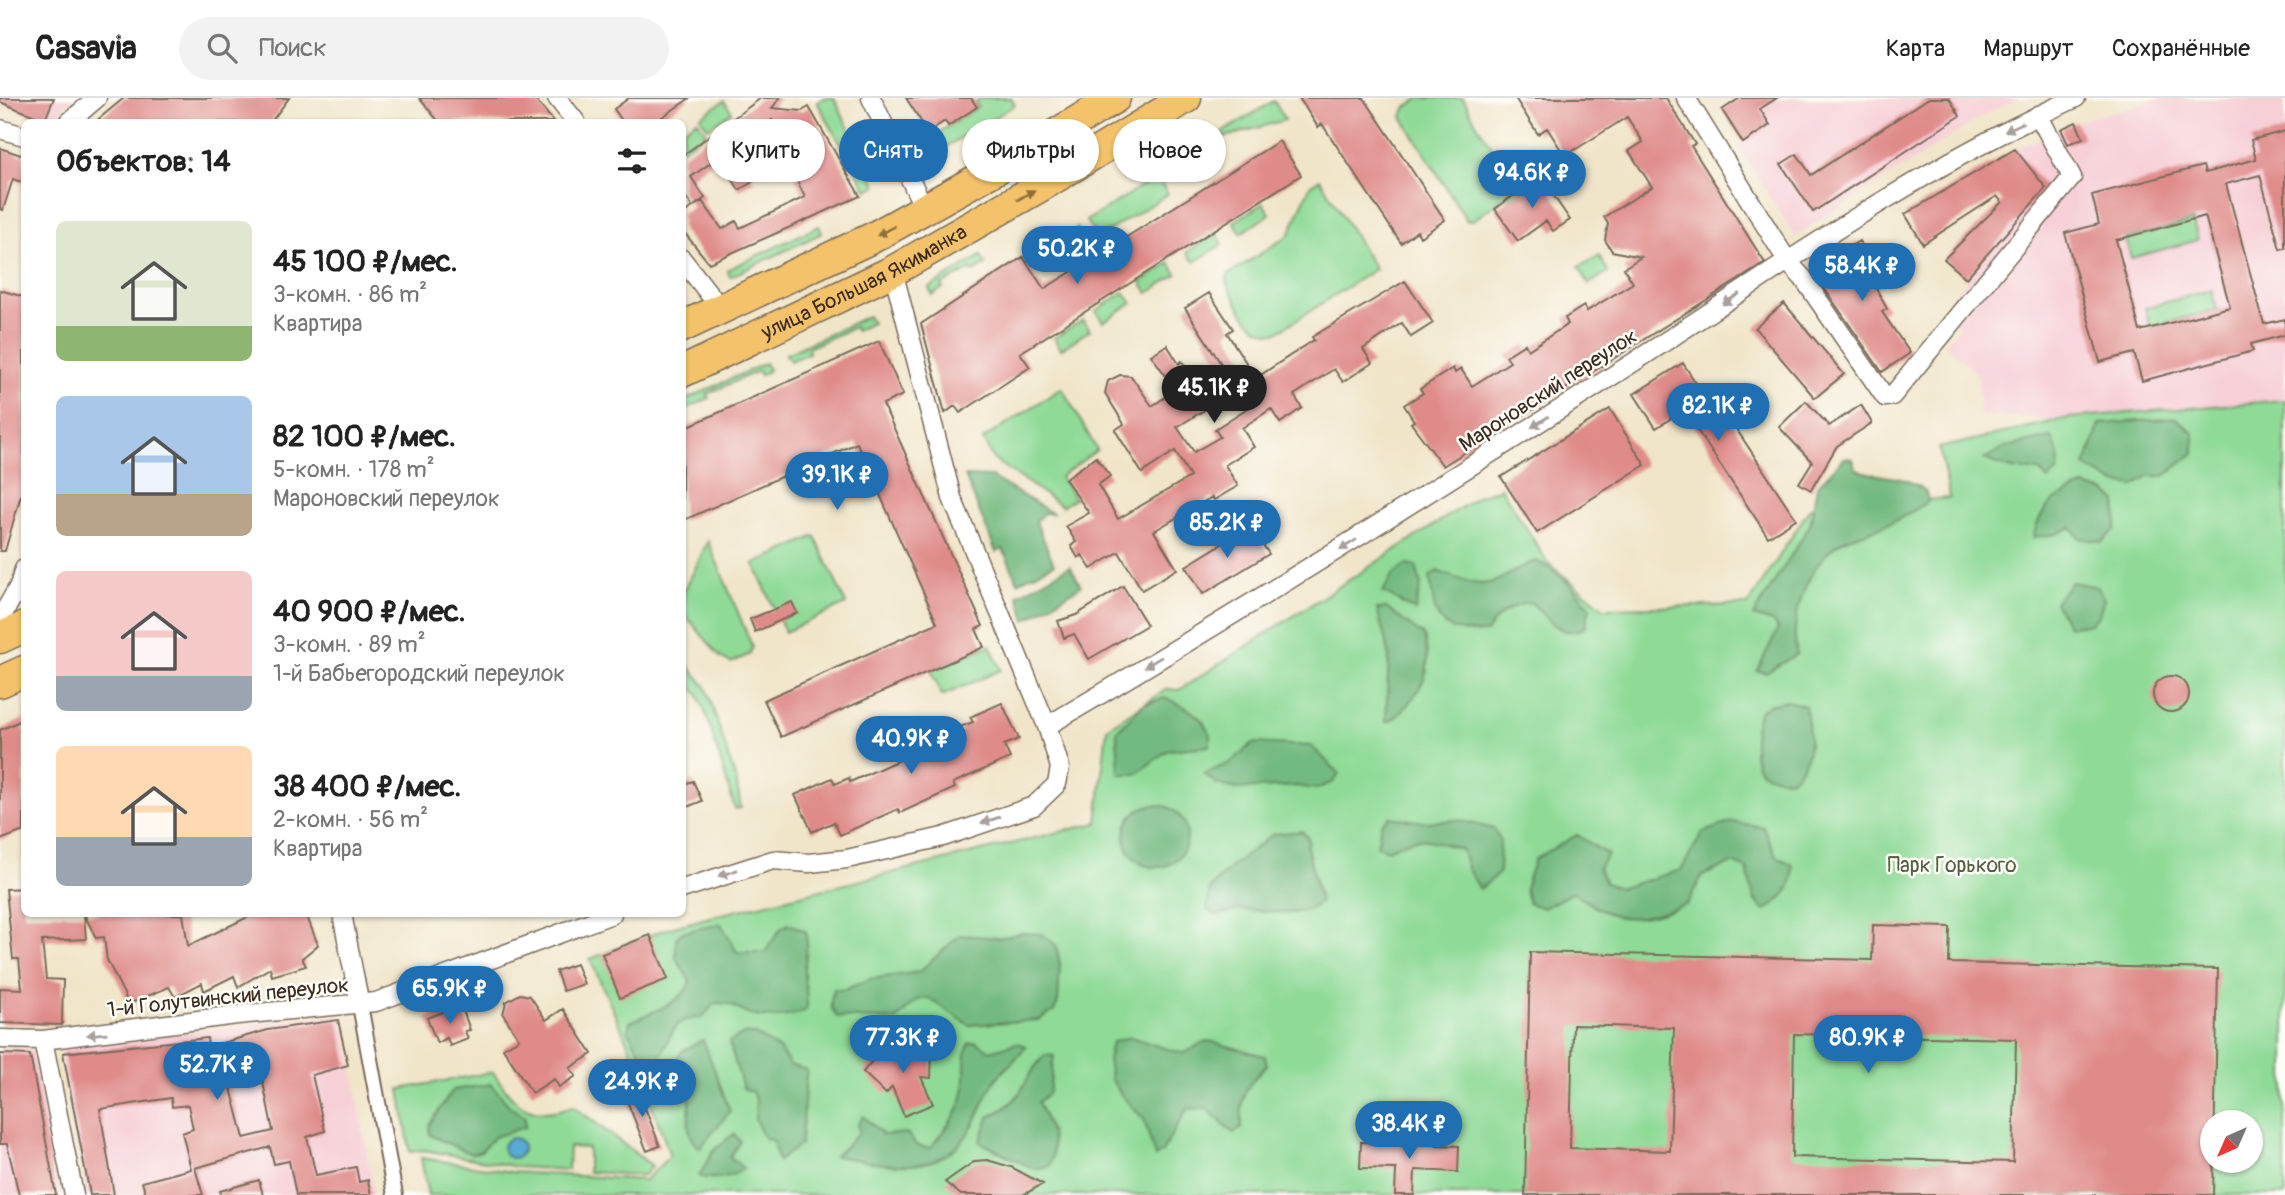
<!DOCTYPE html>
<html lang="ru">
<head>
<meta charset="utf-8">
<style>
	:root { --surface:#fff; --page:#f2f2f2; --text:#222; --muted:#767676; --line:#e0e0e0; --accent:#1f6fb2 }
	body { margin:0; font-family:Pangolin,sans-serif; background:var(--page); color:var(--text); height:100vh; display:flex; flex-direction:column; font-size:26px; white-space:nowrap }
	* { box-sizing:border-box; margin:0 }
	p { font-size:23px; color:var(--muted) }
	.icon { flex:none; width:38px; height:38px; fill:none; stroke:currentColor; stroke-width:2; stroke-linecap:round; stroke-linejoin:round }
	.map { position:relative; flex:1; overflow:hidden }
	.panel { position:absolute; left:21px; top:21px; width:665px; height:798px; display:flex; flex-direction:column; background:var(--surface); border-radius:10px; box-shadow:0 2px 5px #0004 }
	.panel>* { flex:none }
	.hud { position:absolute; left:707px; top:21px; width:665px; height:63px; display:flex; gap:14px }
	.needle { width:46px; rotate:225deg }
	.buttons { position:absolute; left:2200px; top:1012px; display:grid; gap:14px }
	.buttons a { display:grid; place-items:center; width:63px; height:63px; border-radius:50%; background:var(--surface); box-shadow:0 2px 5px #0004; font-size:35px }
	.price { position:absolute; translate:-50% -60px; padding:0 16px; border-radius:24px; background:var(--accent); color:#fff; font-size:23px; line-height:46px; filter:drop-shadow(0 2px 4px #0008) }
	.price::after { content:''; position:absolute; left:50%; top:42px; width:21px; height:16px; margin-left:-10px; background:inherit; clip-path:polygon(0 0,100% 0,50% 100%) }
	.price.selected { background:#222; color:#fff }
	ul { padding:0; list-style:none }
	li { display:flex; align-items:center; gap:21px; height:175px; padding:0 35px }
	li span { display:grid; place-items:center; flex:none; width:196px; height:140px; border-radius:10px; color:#555 }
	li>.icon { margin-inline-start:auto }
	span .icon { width:84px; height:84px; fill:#fffc; stroke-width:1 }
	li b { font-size:30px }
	h2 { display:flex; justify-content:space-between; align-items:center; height:84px; padding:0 35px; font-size:30px }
	.pill { padding:0 24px; border-radius:32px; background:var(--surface); box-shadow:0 2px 5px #0004; font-size:24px; line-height:63px }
	.pill.selected { background:var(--accent); color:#fff }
	header { display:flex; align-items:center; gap:42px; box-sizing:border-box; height:98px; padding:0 35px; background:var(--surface); border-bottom:2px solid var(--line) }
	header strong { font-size:33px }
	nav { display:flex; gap:38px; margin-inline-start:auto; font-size:24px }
	.search { width:490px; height:63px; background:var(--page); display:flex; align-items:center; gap:18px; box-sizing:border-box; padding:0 24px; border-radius:38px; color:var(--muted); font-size:26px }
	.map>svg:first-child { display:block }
	.built { fill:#f6cfd7 }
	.green { fill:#8fda97; stroke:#65825a; stroke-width:2; fill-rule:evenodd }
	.forest { fill:#73ba80; stroke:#57724f; stroke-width:2 }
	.water { fill:#59abd4; stroke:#4a6a79; stroke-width:2 }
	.building { fill:#df8b89; fill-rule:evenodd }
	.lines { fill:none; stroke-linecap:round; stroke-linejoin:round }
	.pedestrian-casing { stroke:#7a6b5a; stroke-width:18 }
	.minor-casing { stroke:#7a6b5a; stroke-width:21 }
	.primary-casing { stroke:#7a6b5a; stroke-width:33 }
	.pedestrian { stroke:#fff; stroke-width:14 }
	.minor { stroke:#fff; stroke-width:18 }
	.primary { stroke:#f3c26a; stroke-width:30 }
	.oneway { fill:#a79f9a }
	.oneway2 { fill:#8e6e40 }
	.labels { text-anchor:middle; stroke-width:5; stroke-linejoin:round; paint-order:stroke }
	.street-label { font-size:21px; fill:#3b2a1e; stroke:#fdfcf7 }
	.park-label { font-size:21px; fill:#545f42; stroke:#fdfcf7 }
</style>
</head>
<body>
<header>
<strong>Casavia</strong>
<div class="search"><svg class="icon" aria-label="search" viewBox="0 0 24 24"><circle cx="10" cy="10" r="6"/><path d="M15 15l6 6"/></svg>Поиск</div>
<nav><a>Карта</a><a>Маршрут</a><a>Сохранённые</a></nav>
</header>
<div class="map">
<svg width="2285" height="1097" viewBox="0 0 2285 1097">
	<rect width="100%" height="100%" fill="#fdfcf7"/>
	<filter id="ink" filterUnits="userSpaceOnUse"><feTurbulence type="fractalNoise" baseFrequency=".0143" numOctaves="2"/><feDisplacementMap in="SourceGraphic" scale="14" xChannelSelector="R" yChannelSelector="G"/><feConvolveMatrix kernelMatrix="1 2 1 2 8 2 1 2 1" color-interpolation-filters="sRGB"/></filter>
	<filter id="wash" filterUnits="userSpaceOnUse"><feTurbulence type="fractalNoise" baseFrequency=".00686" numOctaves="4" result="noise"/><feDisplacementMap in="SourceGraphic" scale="28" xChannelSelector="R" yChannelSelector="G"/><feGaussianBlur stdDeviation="1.57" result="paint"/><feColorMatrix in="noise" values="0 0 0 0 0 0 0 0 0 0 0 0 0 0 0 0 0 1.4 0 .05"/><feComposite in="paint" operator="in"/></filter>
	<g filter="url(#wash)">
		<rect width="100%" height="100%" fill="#f0e5c9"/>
		<path class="built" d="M0,0H74L49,22L10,9H0Z
			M1776,0H2019L1984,17L1795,138L1738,49L1770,27L1760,11Z
			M2163,0H2285V302L2058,322L1980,317L1978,277L1945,246L1960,229L1941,212L2045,90L2015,51L2076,24Z
			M338,917L343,921L352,966L374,1097H86L60,956L65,948Z
			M0,950H28L35,959L63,1097H0Z"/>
		<path class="green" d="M824,0H834L877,88L867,92L817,4Z
			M982,0H1011L1015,7L929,59L923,58L918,48L978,9L975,4Z
			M1420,0H1463L1476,25L1529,104L1519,112L1508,97L1473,122L1467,123L1402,19L1405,10Z
			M724,3L732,14L708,30L700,19Z
			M1274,3L1285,22L1225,39L1223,34Z
			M697,22L706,35L683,51V32Z
			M1157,79L1168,96L1097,140L1086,123Z
			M1320,81L1375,171L1276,235C1249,236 1238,205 1226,184L1228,177L1289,137L1310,88Z
			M1263,105L1270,116L1241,135L1234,124Z
			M2193,123L2198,142L2131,160L2126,141Z
			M819,128L822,135L730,179L727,172Z
			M1077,130L1087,147L1051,169L1044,157L1064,144L1062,140Z
			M1216,135L1223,146L1194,164L1187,154Z
			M981,158L986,167L973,174L971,171L941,187L943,190L932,197L929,190Z
			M1599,158L1608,174L1589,186L1579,169Z
			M1170,165L1177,176L1148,195L1141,184Z
			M2211,192L2217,211L2150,229L2145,210Z
			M1124,194L1132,205L1103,224L1096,213Z
			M868,218L872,225L856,233L854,229L808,250L809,255L790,263L786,256Z
			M1083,222L1090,232L1061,251L1054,240Z
			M765,265L769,272L760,277L758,273L707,296L709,300L686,311L683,303Z
			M1062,290L1097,352L1060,379L1075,400L1062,408L993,361L983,341Z
			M2285,302V1097H428L421,1060L512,1074L645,1082L670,1058L640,972L590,861L663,832L714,818L1097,725L1107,630L1167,591L1179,592L1479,398L1501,390L1548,465L1604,510L1748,507L1810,410L1950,400L1939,350L2068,320ZM2212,1024H2250V1062H2212Z
			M815,438L846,506L785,534L754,466Z
			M708,443L752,548L750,556L731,565L720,559L683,514V496Z
			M990,547L1001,572L942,598L931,573Z
			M683,561L706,589L736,682L741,710L735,711L707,619L698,596L683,580Z
			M493,974C516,1008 529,1024 573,1008L652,1068L644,1077L588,1074V1050L569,1049L568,1072L518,1069L424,1052L410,1054L400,991Z"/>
		<path class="forest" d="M2177,320L2194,336V355L2165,378H2148L2134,388L2114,385L2085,368L2100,326Z
			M2052,339L2059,358L2058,373L2048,382L2040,373L2012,371L1984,361L2006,349Z
			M1844,360L1853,361L1855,370C1879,383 1902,373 1926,394L1928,404C1914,412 1900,422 1885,427C1872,433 1857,436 1844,442C1809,461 1788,519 1797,556L1766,575L1757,573L1778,531L1772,524L1753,518L1810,427L1817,388Z
			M965,378L991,379L1054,416L1043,415L1036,424L1054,466L1018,484L1003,451L996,454Z
			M2084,388L2105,394L2117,403L2116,431L2102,444L2080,440L2071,429L2057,436L2033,439C2042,406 2053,401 2084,388Z
			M1536,463C1558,473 1576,490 1590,510L1585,529C1563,543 1546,520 1532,505C1511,506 1496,518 1486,535C1437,534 1435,523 1430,479L1437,473C1454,479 1478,491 1496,483C1510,477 1521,468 1536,463Z
			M1405,467L1416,468L1421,486L1415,513L1383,494L1392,478Z
			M1070,468L1081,488L1026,522L1018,497Z
			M2071,484L2098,489L2104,502L2099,517L2090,526L2068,528L2055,504Z
			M1386,510L1424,538C1431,569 1428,582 1408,606C1401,614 1396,621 1386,624L1389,555L1377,511Z
			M1164,600C1183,606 1217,624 1209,648L1168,652L1136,676H1119L1117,633L1144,606Z
			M1787,603L1805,608C1811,635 1814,663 1790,682C1782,680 1769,679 1762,674C1749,664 1754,627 1760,613L1768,607Z
			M1253,645L1311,648L1339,675L1334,684L1316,691L1296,688L1236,691L1217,686L1204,676L1230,665Z
			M1125 738a31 31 0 1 1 62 0a31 31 0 1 1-62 0Z
			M1390,719L1424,724L1459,722L1494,731L1500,741L1499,775L1480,791L1468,772L1461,751C1427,742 1420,734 1388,752L1377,748L1381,726Z
			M1732,724L1763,729L1777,759L1792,766C1796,791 1783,799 1765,813L1754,801L1747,771L1732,765L1702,778L1687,806C1636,824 1618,828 1573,794L1544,810L1528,805L1525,790L1535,761L1577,737L1608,757L1598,770L1605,785L1620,790L1681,772L1703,734Z
			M1302,733L1309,741L1307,749L1320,804C1301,823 1267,811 1243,812C1234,813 1224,816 1215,817L1207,812L1210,790L1232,768L1273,736Z
			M721,826L737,854H765L781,830L789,826L806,833C808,848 806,858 804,872C803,886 810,898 806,912C793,920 765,921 750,917C733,911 738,905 714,905C711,909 707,915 703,918C695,923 684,919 677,927C664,943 668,957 647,966L628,933L630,924C649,915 685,905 690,883L676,860V840L683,834Z
			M1021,835L1041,836L1056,847L1060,866L1058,904L1054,913L1038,922L969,927L928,900L917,902L896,922L837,919C829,909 830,903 834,891L844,892L870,881L919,874L960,837L1000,840Z
			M746,935L756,937L779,951L790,967L807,972C803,997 805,1021 800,1047L778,1063L773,1043L764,1040L755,1021L756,1002L752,994L743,990L729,944Z
			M1130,939C1138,941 1180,956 1184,955C1194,952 1198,944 1209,943L1265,958L1267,967C1242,992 1241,996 1242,1030L1233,1035L1206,1010L1187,1011L1162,1054L1155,1059L1144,1021L1122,998L1111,981L1108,961L1112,944Z
			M703,942L730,1013L700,1050C682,1034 691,1017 690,998C689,986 679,974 677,961L682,953Z
			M977,944L990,953L1017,945L1026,948C1017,963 1002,971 994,984C983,1002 977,1026 963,1042C932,1081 878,1065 835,1058L859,1035L858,1026L863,1018L883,1037L907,1035L917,1048L930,1050C943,1033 960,1016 964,994C967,977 962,962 969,945Z
			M1045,957L1054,958L1049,995L1038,1004C1047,1025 1059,1046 1049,1068L1034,1071L980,1044L989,1019C1030,999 1018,984 1045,957Z
			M491,986L510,1009L525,1019V1029L494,1039L481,1053L471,1056L430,1037L429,1027L453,992Z
			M734,1036L740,1043L730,1059L744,1071C732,1079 712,1083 699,1078L713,1053Z"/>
		<path class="water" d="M503 1050a10 10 0 1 1 20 0a10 10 0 1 1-20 0Z"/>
		<g id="blocks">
			<path class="building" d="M0,0H54L45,22L0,4Z
				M124,0H289L271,24H95Z
				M419,0H534L554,24H439Z
				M629,0H690L655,24H623L614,11Z
				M761,0H780L772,10L802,13L809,9L860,98L709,165L682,132V116L693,109L682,94V58ZM772,22L802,75L795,79L805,99L740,130L736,123L722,131L702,103L694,108L705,100L691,79L719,59L739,92L754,83L733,49Z
				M906,0H971L977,9L948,28L945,23L928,34Z
				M1299,0H1364L1445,122L1420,139L1417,133L1401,145L1322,26L1318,29Z
				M1515,0H1666L1695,46L1691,48L1765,165L1443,368L1411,325L1414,323L1404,307L1423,295L1420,291L1453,270L1455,275L1461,271L1472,288L1510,264L1506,258L1525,246L1528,252L1568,226L1565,220L1584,208L1587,213L1633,185L1624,170L1641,159L1612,153L1605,142L1608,126L1604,119L1652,89L1629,53L1643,44L1627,19L1565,58L1547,30L1538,36Z
				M1740,0H1777L1760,11L1770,27L1743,45L1722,12Z
				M1929,0H1949L1960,18L1813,114L1781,66L1797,56L1811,77Z
				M2076,24L2083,40L2068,46L2061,31Z
				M2285,33V150L2280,151L2260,77L2226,86L2264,226L2285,221V237L2251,246L2253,253L2142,283L2134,255L2100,264L2065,135L2099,126L2092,97L2203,68L2205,75L2256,61L2251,42ZM2205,118L2230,209L2140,233L2116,142Z
				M1279,43L1301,77L1020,255L1030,269L960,315L955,308L945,315L921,226L1023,159L1044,191Z
				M0,50L24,58V85L13,81L3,112L0,111Z
				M2015,51L2046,90L1966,180L1944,161L2002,104L1997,98L1923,146L1905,116Z
				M1540,78L1570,122L1553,133L1546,123L1518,143L1495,111Z
				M1859,143L1886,184L1876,190L1887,211L1882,214L1910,255L1882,274L1813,174Z
				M1405,183L1433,225L1411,239L1402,225L1363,251L1372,265L1343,284L1334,271L1294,297L1302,310L1280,325L1271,311L1242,330L1254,349L1225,367L1238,388L1214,402L1212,399L1154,433L1177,471L1142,492L1119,454L1091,471L1082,457L1078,460L1071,448L1076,444L1066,428L1089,415L1065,381L1096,359L1110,378L1098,387L1118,421L1190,379L1175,353L1142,375L1115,332L1124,326L1105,295L1108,283L1120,277L1131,278L1152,308L1176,292L1151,257L1167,247L1179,266L1182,263L1211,308L1177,329L1194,354L1220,339L1215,331L1249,309L1185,210L1209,195L1233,231L1227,235L1256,280L1314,242L1312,239Z
				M0,192L24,199V386L5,453H0Z
				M1784,205L1844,276L1815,300L1755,230Z
				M879,243L903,297L883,306L983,528L976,531L984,549L781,639L764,602L937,525L857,345L682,423V331Z
				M1683,265L1712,310L1719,305L1796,421L1768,439L1684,312L1656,330L1634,296Z
				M1806,303L1829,328L1861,307L1872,325L1837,348L1811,392L1799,385L1812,364L1779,329Z
				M1610,311L1645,367L1537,435L1501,379Z
				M1251,428L1269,456L1203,496L1186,468Z
				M1123,488L1147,527L1089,561L1074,536L1064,540L1058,523L1076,517Z
				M792,504L797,515L755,534L750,521Z
				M2153 596a18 18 0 1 1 36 0a18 18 0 1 1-36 0Z
				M1002,605L1019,641L1004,647L1010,660L953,685L955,690L900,715L898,711L840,737L834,724L812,734L795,697L832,680L835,686L849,680L850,684L899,662L897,657L912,651L914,655L962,633L960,629L973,624L970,619Z
				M24,621V733L0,742V632Z
				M693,683L702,703L682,711V687Z
				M24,790V816H183L188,848L254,816H306L318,847L302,860L306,868L272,878L270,870L238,889L234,878L204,893L202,885L175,899L169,889L129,906L107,862L104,839L96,840L84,816L86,841L42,843L46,881L63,882L62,927L0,925V890L22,891L19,861H13L6,791Z
				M1873,827L1950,829L1949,865L2218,871L2213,1097H1525L1530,854L1872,862ZM1573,927L1674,930L1670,1053L1570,1050ZM1794,936L2016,941L2013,1064L1792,1059Z
				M650,837L668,881L620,900L602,856Z
				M576,866L584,886L563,893L556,873Z
				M520,896L530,898L546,922L563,911L592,956L570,970L576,978L559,989L554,981L532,995L503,950L519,941L503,916L506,904Z
				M461,907L470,932L465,933L468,941L450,948L447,940L437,945L427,920Z
				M338,922L348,967L312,977L325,1033L307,1039L316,1077L356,1069L359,1084L368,1082L371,1097H296L289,1063L274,1066L270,1049L195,1070L203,1097H146L142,1084L191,1071L182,1035L193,1031L188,1007L172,1009L171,1000L100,1011L114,1097H90L63,955L207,940L208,949L268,932ZM263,984L273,1033L244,1040L231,990Z
				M896,946L932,950L931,980L921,979L933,1006L904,1018L892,989L886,996L863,974L880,953Z
				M0,956L30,957L56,1097H19L7,1046H0Z
				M637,990L660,1048L647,1053L624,995Z
				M1361,1044L1459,1048L1458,1074L1415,1072L1414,1097H1395L1396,1071L1360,1070Z
				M987,1062L1011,1069L1043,1086L1023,1097H961L945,1084L975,1063Z
				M259,1082L263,1097H221L220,1093Z"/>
		</g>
	</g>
	<g filter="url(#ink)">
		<use href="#blocks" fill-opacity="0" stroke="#7a6b5a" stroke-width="2"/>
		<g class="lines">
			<g class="pedestrian-casing">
				<path id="pedestrian" d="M360,907L395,1097"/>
			</g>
			<g class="minor-casing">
				<path id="minor" d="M557,0L576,24
					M871,0L925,112
					M1686,0L1788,164L1803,180L1885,299L1892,298L2072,79L2038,17
					M69,24L97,0
					M0,31L24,38
					M682,161L721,211
					M0,521L19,488L24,471
					M1047,628C1246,511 1440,388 1634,264C1777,171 1919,70 2076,0
					M682,791L773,762L809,765L847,761L943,739L1034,708L1057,686L1060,669L1047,628L952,400L893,173
					M342,816L360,907
					M0,941L43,942L237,917L376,904L612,816
					M43,942L74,1097"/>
			</g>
			<g class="primary-casing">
				<g id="primary">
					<path d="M682,229L872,140L1025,55L1115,0"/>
					<path id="s1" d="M682,274L893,173L1043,87L1186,0"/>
					<path d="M0,540L24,529"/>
					<path d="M0,584L24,573"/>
				</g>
			</g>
			<use href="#pedestrian" class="pedestrian"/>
			<use href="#minor" class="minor"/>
			<use href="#primary" class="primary"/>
		</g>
		<defs><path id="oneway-solid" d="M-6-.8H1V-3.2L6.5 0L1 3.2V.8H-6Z" transform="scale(1.75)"/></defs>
		<g class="oneway">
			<use href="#oneway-solid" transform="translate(2014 29) rotate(154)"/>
			<use href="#oneway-solid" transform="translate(1731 201) rotate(147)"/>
			<use href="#oneway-solid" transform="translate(1540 324) rotate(147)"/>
			<use href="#oneway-solid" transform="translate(1348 447) rotate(148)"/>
			<use href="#oneway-solid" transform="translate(1153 564) rotate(149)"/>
			<use href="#oneway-solid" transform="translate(991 722) rotate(161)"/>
			<use href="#oneway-solid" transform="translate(728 775) rotate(161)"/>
			<use href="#oneway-solid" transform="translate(97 936) rotate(175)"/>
		</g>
		<g class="oneway2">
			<use href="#oneway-solid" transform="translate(1026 97) rotate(-30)"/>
			<use href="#oneway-solid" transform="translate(886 133) rotate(152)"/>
		</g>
	</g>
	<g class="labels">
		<g class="street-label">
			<text dy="7" stroke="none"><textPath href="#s1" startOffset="203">улица Большая Якиманка</textPath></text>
			<text transform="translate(1548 292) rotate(-33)" y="7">Мароновский переулок</text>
			<text transform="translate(228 899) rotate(-6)" y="7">1-й Голутвинский переулок</text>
		</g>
		<g class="park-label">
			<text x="1952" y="774">Парк Горького</text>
		</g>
	</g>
</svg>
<div class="buttons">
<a><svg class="needle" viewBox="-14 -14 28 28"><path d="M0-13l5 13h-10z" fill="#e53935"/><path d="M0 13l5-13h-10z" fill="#767676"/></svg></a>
</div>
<b class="price" style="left:1532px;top:112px">94.6K ₽</b>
<b class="price" style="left:1077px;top:188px">50.2K ₽</b>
<b class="price" style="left:1862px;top:205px">58.4K ₽</b>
<b class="price selected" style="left:1214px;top:327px">45.1K ₽</b>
<b class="price" style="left:1718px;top:345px">82.1K ₽</b>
<b class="price" style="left:837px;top:414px">39.1K ₽</b>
<b class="price" style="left:1227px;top:462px">85.2K ₽</b>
<b class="price" style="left:911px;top:678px">40.9K ₽</b>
<b class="price" style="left:450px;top:928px">65.9K ₽</b>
<b class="price" style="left:903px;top:977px">77.3K ₽</b>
<b class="price" style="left:1868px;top:977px">80.9K ₽</b>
<b class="price" style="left:217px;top:1004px">52.7K ₽</b>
<b class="price" style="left:642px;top:1021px">24.9K ₽</b>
<b class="price" style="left:1409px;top:1063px">38.4K ₽</b>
<div class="hud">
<a class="pill">Купить</a>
<a class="pill selected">Снять</a>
<a class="pill">Фильтры</a>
<a class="pill">Новое</a>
</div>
<section class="panel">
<h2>Объектов: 14<svg class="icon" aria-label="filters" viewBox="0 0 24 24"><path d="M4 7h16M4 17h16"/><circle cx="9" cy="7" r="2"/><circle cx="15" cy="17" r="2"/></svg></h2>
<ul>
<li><span style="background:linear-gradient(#dfe7d0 75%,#8fb573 0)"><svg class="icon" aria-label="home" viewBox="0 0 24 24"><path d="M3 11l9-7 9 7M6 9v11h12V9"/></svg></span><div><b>45 100 ₽/мес.</b><p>3-комн. · 86 m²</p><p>Квартира</p></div></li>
<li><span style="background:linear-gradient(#a9c7e8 70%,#b9a48a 0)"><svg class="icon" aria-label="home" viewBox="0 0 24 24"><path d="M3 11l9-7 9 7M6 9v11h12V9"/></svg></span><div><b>82 100 ₽/мес.</b><p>5-комн. · 178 m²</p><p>Мароновский переулок</p></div></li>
<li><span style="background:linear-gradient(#f6c9c9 75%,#9aa5b1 0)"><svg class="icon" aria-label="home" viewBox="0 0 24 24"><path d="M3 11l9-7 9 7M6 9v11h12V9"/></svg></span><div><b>40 900 ₽/мес.</b><p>3-комн. · 89 m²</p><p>1-й Бабьегородский переулок</p></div></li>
<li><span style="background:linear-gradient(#ffd9b3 65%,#9aa5b1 0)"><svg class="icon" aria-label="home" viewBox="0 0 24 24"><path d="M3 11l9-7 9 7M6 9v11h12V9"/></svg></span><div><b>38 400 ₽/мес.</b><p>2-комн. · 56 m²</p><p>Квартира</p></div></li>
</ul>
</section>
</div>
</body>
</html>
